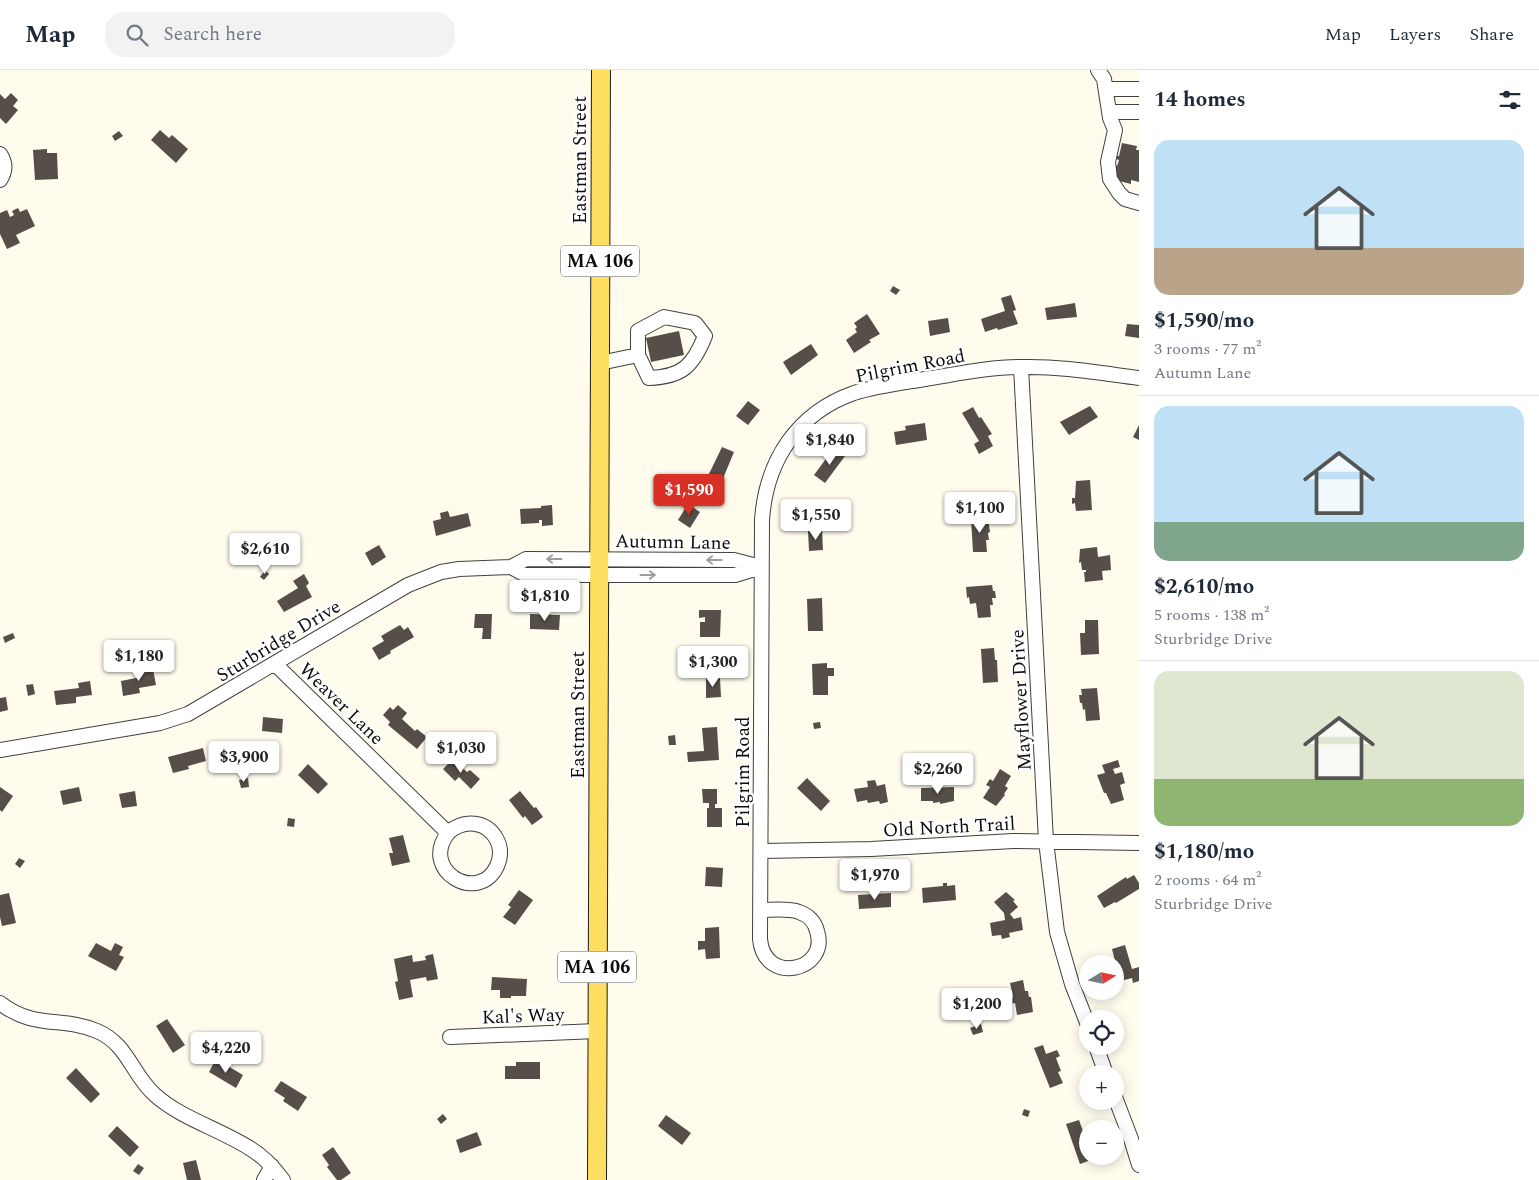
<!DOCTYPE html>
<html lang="en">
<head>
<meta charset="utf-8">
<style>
	:root { --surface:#fff; --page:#f2f2f3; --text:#1f2937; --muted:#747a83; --line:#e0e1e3; --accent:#d93025 }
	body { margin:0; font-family:Spectral,serif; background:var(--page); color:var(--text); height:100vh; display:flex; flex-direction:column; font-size:19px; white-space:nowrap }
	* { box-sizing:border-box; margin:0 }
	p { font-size:16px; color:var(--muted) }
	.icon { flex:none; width:28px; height:28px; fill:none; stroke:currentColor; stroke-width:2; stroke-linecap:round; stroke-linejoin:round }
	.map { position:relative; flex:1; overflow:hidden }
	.sheet { display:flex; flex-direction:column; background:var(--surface); width:400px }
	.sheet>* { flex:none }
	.needle { width:32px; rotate:80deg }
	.buttons { position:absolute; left:1079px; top:885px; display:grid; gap:10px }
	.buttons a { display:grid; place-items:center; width:45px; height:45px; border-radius:50%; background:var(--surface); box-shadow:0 2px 12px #0003; font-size:25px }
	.price { position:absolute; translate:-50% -42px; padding:0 11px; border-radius:5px; background:#fff; color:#222; font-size:16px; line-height:32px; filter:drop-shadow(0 1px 2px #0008) }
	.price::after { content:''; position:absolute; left:50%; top:30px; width:15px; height:11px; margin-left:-8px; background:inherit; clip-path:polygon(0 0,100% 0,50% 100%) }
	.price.selected { background:var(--accent); color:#fff }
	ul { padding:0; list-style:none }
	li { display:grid; align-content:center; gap:10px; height:265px; padding:0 15px }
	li+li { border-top:1px solid var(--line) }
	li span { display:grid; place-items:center; height:155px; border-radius:15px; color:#555 }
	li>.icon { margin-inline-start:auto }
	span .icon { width:90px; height:90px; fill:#fffc; stroke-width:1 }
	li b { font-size:21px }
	h2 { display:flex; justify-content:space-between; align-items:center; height:60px; padding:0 15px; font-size:21px }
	header { display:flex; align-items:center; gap:30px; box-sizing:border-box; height:70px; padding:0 25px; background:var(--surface); border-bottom:1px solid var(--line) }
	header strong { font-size:24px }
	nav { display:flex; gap:28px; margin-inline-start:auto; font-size:18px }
	.search { width:350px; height:45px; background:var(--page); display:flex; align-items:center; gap:12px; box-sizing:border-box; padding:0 18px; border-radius:20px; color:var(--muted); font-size:19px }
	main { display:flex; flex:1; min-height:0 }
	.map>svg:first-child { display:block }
	.building { fill:#564f49 }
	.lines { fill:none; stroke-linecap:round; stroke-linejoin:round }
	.minor-casing { stroke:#404040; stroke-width:16 }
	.major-casing { stroke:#1e1e1e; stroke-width:20 }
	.minor { stroke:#fff; stroke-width:14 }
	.major { stroke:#fdde60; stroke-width:18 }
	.oneway { stroke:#9e9e9e }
	.labels { text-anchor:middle; stroke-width:5; stroke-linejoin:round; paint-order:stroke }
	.shield { fill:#fff; stroke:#565656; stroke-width:1 }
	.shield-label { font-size:18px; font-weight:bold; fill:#0d0d0d }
	.street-label { font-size:19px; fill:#0d0d0d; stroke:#fff }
</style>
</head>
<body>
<header>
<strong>Map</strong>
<div class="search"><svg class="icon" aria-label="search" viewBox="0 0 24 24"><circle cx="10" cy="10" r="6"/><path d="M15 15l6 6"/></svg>Search here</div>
<nav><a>Map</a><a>Layers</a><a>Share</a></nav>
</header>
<main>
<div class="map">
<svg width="1139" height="1110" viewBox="0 0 1139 1110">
	<rect width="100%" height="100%" fill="#fffcee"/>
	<path class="building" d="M11,23L18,30L13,36L18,40L6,54L0,48V24L5,29Z
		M160,60L169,68L172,65L188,79L176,93L151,70Z
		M119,61L123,66L115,71L112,66Z
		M1122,73L1137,76L1136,80H1139V112L1131,110V114L1115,110L1117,101L1114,100L1115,96H1117L1119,90L1116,89V86H1119Z
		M47,79V83H57L58,109L35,110L33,80Z
		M18,138L20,142L27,139L35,156L16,165L20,173L7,179L0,164V143L7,140L10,147L14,145L12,141Z
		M893,216L900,220L896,225L890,221Z
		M1011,225L1016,240L1013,241L1018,254L998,260L997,258L985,262L981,249L1005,241L1001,228Z
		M1075,233L1077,247L1047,250L1045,238Z
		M867,244L880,264L869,270L871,272L854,283L846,270L857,262L855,259L857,257L854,253Z
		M948,248L950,262L930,266L928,251Z
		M1127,254L1139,255V268L1125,266Z
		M679,261L684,285L651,292L646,268Z
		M811,274L818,285L791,305L783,292Z
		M748,331L760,340L748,355L736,346Z
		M1090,336L1098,347L1069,365L1060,352Z
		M973,337L979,348L981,347L992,364L988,366L993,376L979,384L974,374L979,371L962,343Z
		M925,353L927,370L896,375L894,362L906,360L905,356Z
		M1139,355V370L1133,367Z
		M722,377L734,382L722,411L708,406Z
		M834,378L845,386L825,413L814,405Z
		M1090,410L1092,440L1076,441L1075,433L1072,434V428H1075L1076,411Z
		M688,434L700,442L690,458L678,450Z
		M552,435L553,455L542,456V450H539V453L521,454L520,439L541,438V436Z
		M448,441L450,447L468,443L471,456L436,466L433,451L441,449L440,443Z
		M988,448L990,462L988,463L989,470H986L987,482H973L971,449Z
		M822,460L823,480L809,481L808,461Z
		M379,475L386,487L372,496L365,483Z
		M1097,477L1098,487L1110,485L1111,500L1102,501L1103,510L1085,512L1084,502H1086V500H1082L1081,492L1079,493L1080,479Z
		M265,500L269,504L264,510L260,507Z
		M304,504L309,513L306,516L312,527L284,542L277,531L298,518L293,511Z
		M992,515L993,521H995L996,528H992L993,535H990L991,547L978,548L976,533L970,534L969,527L967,528L966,517Z
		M822,528L823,561H808L807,529Z
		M699,540H721L720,567H700V552H705V547L699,548Z
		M475,544H492L491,569H482L483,558H474Z
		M530,544L560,545L559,560L530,559Z
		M1085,550H1098L1099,584L1081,585L1080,563H1085Z
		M400,555L404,560L408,557L414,567L390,581L391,583L379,590L372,578L384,571L381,566Z
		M13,563L15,568L5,573L3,567Z
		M994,578L995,590H997L998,612L983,613L981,579Z
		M827,593V598H834V606H828V625H813L812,594Z
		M152,594L156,615L139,618L140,623L123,626L121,611L141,607L140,604L143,603L142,596Z
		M706,608H720L721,627L706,628Z
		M90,611L92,625L76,627V633L56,635L54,621L79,618L78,613Z
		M33,614L35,624L28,626L26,615Z
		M1097,618L1100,650L1086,651L1085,639L1083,640L1082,633H1080L1079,625H1082L1081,619Z
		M6,627L8,640L0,642V628Z
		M398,635L407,643L402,649L415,661L417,659L427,667L417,679L388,655L390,652L383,645L390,637L393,640Z
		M263,647L283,649L282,663L262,661Z
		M820,652L821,658L814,659L813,653Z
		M717,657L719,690L688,692L687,682L704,681L702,658Z
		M675,665L676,675H669L668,666Z
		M203,678L206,691L188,696L189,699L173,703L168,687Z
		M453,689L467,702L470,700L480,709L471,719L459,707L455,711L443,699Z
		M1118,690L1120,697L1113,699L1115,704L1122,702L1125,713L1120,715L1124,730L1111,734L1106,723H1104L1097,705L1105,703L1102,695Z
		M308,694L328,714L318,724L298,705Z
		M1000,699L1011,706L1005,716L1008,718L1004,724L1005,725L996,736L983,728L990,717L986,715L990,709L993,711Z
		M248,708L249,717L241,718L239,710Z
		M807,708L830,731L821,741L797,718Z
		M875,710L877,716L885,714L888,732L880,734L879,731L868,733L867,730L857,732L854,719L868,717L867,711Z
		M0,717L13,726L2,742L0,740Z
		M79,717L82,731L63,735L60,721Z
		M954,717V731L940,734V732L933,733V731H921V718Z
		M702,719H717V734H715V738H722V757H707V738H709V733H703Z
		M135,721L137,736L122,738L119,724Z
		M520,721L534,738L536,737L543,747L532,755L525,746L523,748L509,730Z
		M288,748L295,749L294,757L287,756Z
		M403,765L410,792L392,796L389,783H393L389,768Z
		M19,788L25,791L20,798L15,794Z
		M706,797L723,798L722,817L705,816Z
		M1134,805L1139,813V819L1116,833L1115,832L1104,838L1097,826L1126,807L1127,809Z
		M943,813H947V816L955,815L956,830L923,833L922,818L943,816Z
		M519,820L533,830L515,855L503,847L511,837L508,835Z
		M1006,822L1015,830L1013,831L1018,837L1010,844L1014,849L1021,847L1023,860L1009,863L1010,867L1002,869L1001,865L992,866L990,853L1005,850L1004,843L994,832Z
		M9,823L16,853L2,856L0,847V825Z
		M891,823V837L859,839L858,825Z
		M719,857L720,888L706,889L705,879L698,880V871H705V858Z
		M96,873L111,881L115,873L123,877L119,885L124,887L116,901L88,886Z
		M1125,875L1132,899L1139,897V911L1133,913L1132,908L1117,912L1115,906V894H1113L1112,891H1115L1112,879Z
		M433,884L438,909L427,911L426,907L410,910L413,927L399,930L395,912L398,911L394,889L412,885L413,892L426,890L425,886Z
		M492,907L527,909L526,926H511V928H500V920H491Z
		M1023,910L1025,921H1028L1029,927H1031L1033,942L1017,945L1015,933L1005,935L1004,929L1013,927L1010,913Z
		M167,949L185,975L173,983L156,956Z
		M981,954L983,962L973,965L970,958Z
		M1043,975L1046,984L1057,980L1060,986L1056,988L1061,1001L1058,1002L1063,1013L1050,1018L1034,978Z
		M216,989L243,1005L236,1018L209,1002Z
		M516,992H540V1009H505V996H516Z
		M76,998L100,1024L91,1033L66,1008Z
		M281,1011L307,1027L298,1041L283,1031L285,1028L274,1021Z
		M1024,1039L1030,1041L1028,1047L1022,1045Z
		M443,1044L447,1049L441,1054L437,1049Z
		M666,1045L691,1063L682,1075L658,1056Z
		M1079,1050L1083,1061L1084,1060L1088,1067V1086H1090L1091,1090L1080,1094L1066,1054Z
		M117,1056L139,1077L130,1087L108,1066Z
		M477,1062L482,1075L460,1083L456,1070Z
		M333,1077L351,1103L341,1110H337L327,1097L329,1095L322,1085Z
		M196,1090L201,1110H187L183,1093Z
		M138,1094L144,1098L139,1105L133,1101Z"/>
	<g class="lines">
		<g class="minor-casing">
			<path id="minor" d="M1098,0L1104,9L1110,48L1115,60L1108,92L1110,109L1119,123L1125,129L1139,133
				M1106,19H1139
				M1109,42H1139
				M0,84C6,93 6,101 0,110
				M600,293L638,285V261L664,247L695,253L705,266C693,296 682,307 649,308L638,285
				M1021,297L1046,771L1057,862L1072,914L1088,955
				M511,497L526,505H735L761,497
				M275,594L448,763C463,749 487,750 497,770C501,778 501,787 497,796C479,835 419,801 448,763
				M0,680L160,653L188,644L408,515L441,502L459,499L511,497L526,489L734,490L761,497
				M761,781L871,779L1013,771L1139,773
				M761,840C773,840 788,838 799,842C808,845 815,852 817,861C830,901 764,916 760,869L762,450C766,391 797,343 854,323C876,316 901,313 925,309C957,304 989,297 1022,297C1061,296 1100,303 1139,308
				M0,933C35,960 62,946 97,961C128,974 132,1005 155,1025C182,1049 220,1059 251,1079C264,1087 274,1098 283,1110
				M450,967L597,961
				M1096,976L1106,1004
				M1115,1027L1131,1069L1139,1095
				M264,1110L272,1096"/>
		</g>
		<g class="major-casing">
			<path id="major" d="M597,1110L601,0"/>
		</g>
		<use href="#minor" class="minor"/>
		<use href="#major" class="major"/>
	</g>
	<defs><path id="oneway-shaft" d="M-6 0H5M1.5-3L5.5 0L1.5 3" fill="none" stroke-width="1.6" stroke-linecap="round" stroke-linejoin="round" transform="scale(1.25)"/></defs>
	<g class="oneway">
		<use href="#oneway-shaft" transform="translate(554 489) rotate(-180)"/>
		<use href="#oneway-shaft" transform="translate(714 490) rotate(-180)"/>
		<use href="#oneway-shaft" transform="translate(648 505)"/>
	</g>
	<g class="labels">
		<g class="shield">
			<rect x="561" y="175.5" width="78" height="31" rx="4"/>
			<rect x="558" y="881.5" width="78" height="31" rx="4"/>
		</g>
		<g class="shield-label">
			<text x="600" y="197">MA 106</text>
			<text x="597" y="903">MA 106</text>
		</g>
		<g class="street-label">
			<text transform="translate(579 90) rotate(-90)" y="7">Eastman Street</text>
			<text transform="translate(910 295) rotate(-11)" y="7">Pilgrim Road</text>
			<text transform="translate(673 471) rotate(1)" y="7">Autumn Lane</text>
			<text transform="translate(278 570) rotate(-31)" y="7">Sturbridge Drive</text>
			<text transform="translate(1020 630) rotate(-93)" y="7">Mayflower Drive</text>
			<text transform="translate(342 633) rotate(44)" y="7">Weaver Lane</text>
			<text transform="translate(577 645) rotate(-90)" y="7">Eastman Street</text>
			<text transform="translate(742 702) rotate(-90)" y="7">Pilgrim Road</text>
			<text transform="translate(949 756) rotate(-3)" y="7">Old North Trail</text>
			<text transform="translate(523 945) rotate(-2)" y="7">Kal's Way</text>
		</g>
	</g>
</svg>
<div class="buttons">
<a><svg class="needle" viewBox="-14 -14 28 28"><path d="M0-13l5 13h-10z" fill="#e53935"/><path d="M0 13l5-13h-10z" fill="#747a83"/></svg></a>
<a><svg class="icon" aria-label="locate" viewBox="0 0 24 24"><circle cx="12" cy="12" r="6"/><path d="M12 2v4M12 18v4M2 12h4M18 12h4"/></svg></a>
<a>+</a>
<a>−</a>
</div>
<b class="price" style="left:830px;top:396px">$1,840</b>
<b class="price selected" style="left:689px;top:446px">$1,590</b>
<b class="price" style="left:980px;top:464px">$1,100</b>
<b class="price" style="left:816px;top:471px">$1,550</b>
<b class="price" style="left:265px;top:505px">$2,610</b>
<b class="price" style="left:545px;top:552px">$1,810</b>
<b class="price" style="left:139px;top:612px">$1,180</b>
<b class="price" style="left:713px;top:618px">$1,300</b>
<b class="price" style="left:461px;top:704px">$1,030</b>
<b class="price" style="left:244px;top:713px">$3,900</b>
<b class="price" style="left:938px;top:725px">$2,260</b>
<b class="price" style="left:875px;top:831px">$1,970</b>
<b class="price" style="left:977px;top:960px">$1,200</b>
<b class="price" style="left:226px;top:1004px">$4,220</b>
</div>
<section class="sheet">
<h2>14 homes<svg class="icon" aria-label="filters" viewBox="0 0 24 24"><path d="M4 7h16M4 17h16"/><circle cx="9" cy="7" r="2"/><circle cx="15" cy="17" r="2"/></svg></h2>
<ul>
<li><span style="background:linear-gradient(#bfe0f5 70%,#b9a48a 0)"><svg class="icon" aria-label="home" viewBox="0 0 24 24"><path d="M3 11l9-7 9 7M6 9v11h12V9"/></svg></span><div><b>$1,590/mo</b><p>3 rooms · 77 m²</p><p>Autumn Lane</p></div></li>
<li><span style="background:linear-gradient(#bfe0f5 75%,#7fa58c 0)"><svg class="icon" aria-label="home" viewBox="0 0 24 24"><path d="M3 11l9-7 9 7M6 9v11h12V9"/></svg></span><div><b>$2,610/mo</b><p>5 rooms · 138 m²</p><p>Sturbridge Drive</p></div></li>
<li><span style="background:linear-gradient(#dfe7d0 70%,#8fb573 0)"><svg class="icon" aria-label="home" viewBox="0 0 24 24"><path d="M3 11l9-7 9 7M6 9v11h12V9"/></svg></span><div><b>$1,180/mo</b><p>2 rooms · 64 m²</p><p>Sturbridge Drive</p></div></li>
</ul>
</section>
</main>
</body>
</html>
